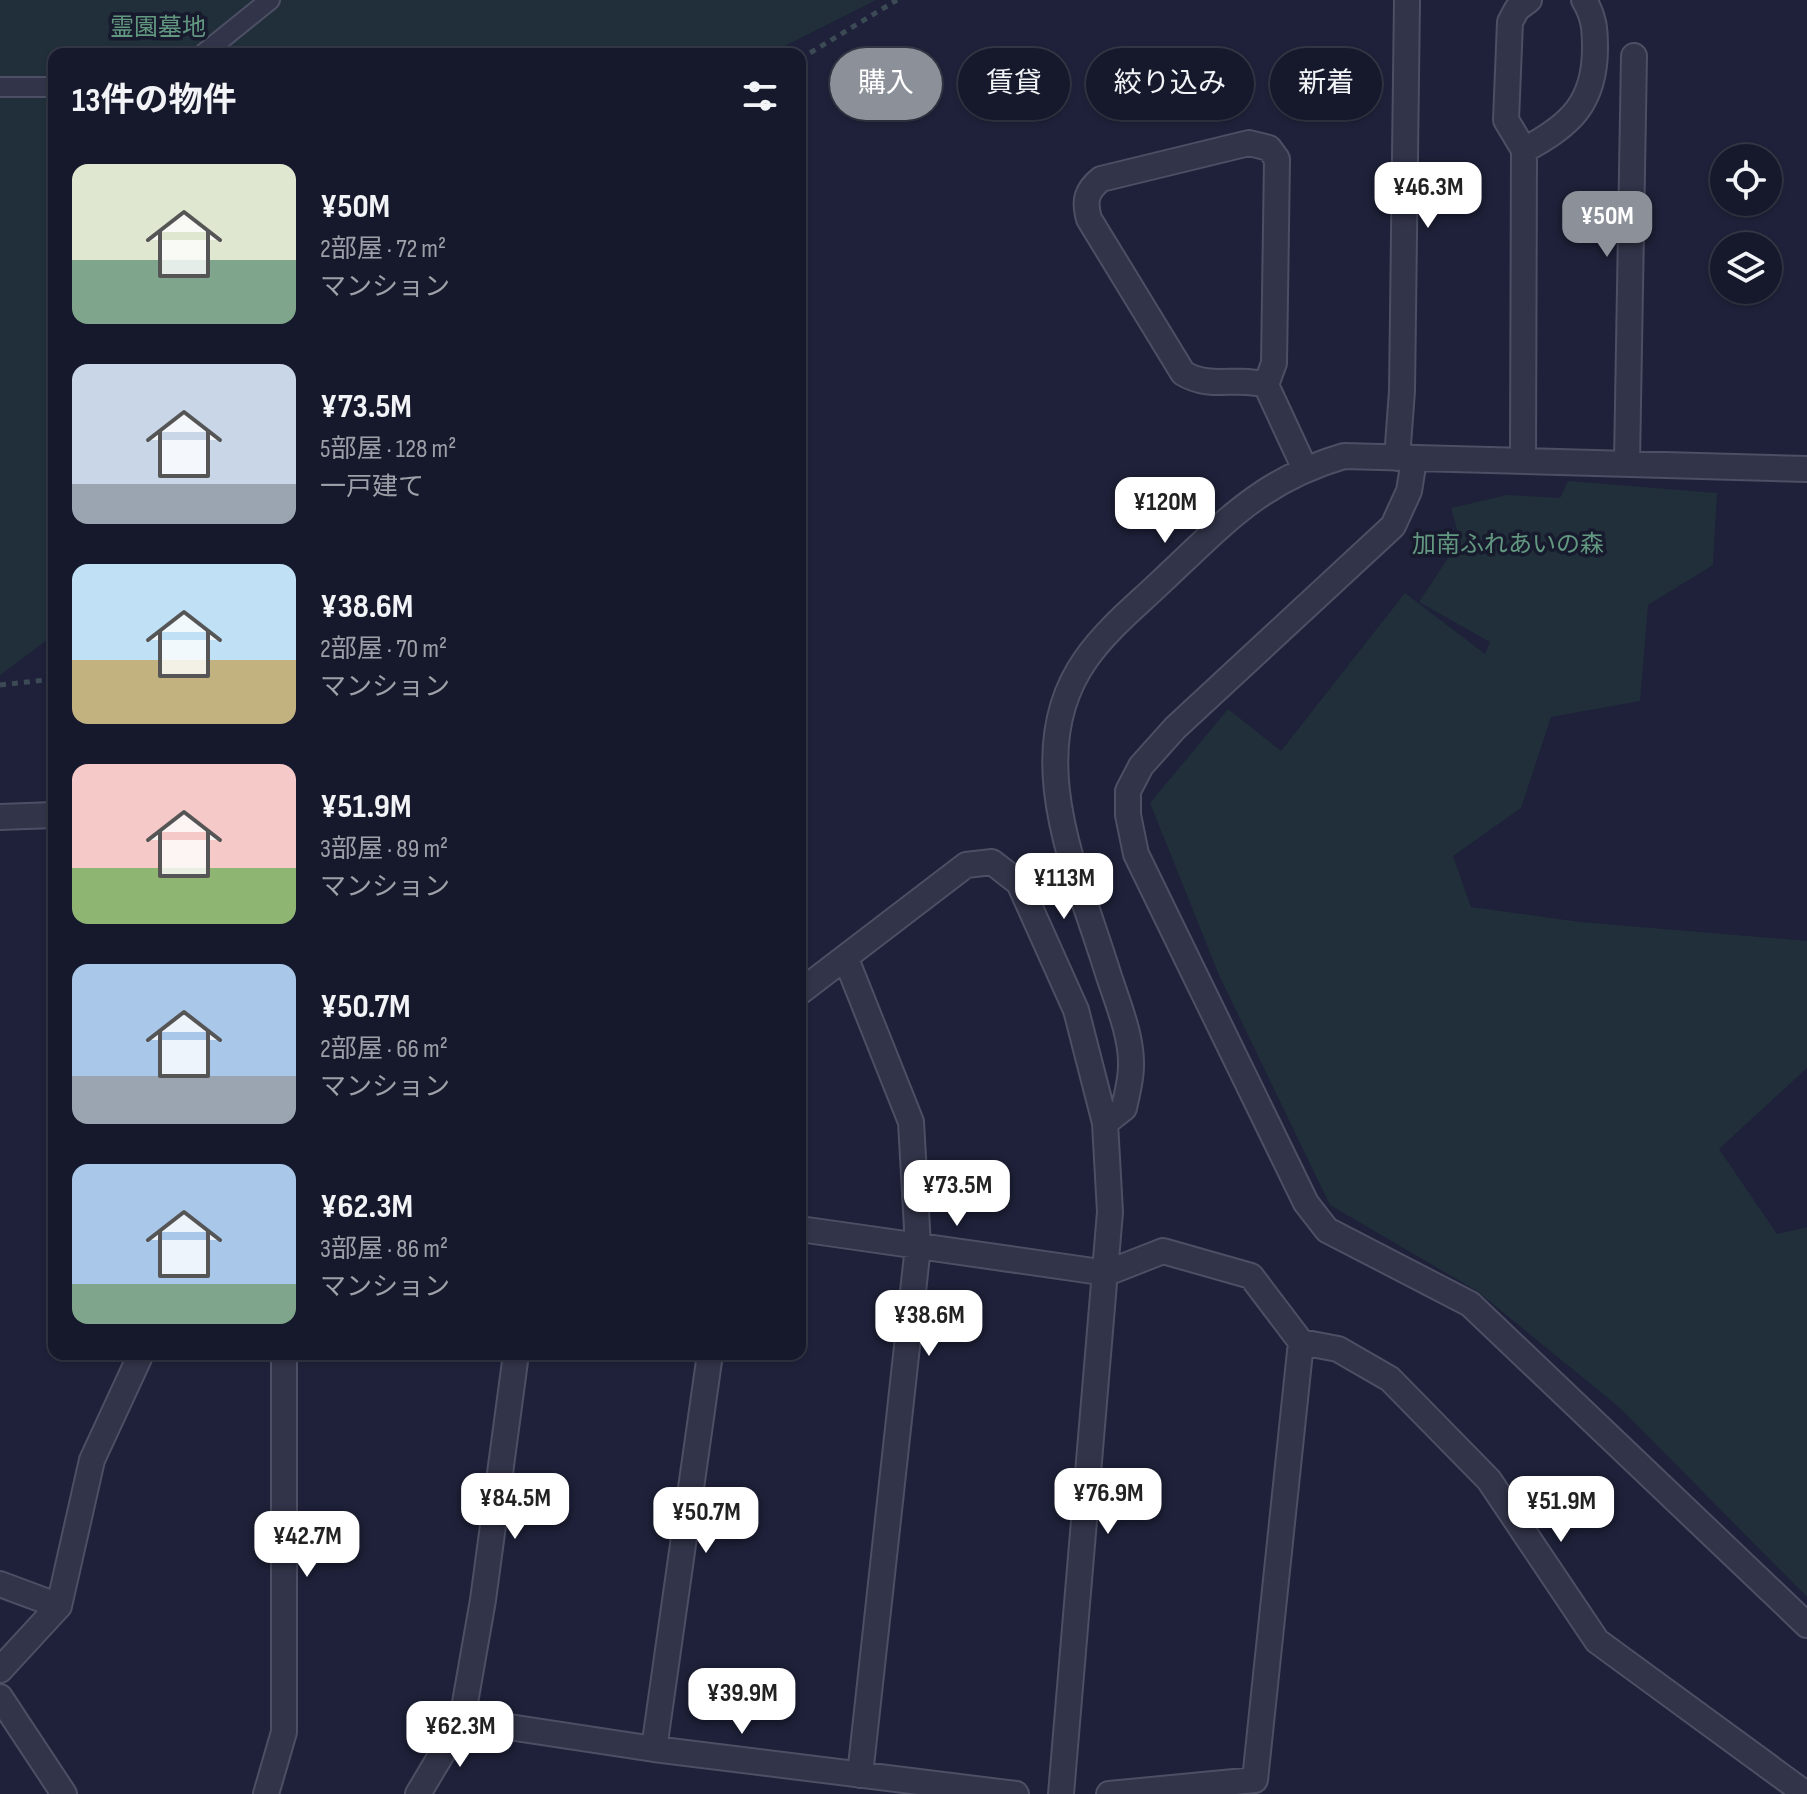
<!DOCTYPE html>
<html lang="ja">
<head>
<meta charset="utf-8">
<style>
	:root { --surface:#16192b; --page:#232637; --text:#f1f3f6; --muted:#9ea0a9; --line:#353847; --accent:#8c9099 }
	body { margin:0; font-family:"Sofia Sans Condensed","Noto Sans JP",sans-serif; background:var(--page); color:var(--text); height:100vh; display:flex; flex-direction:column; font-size:30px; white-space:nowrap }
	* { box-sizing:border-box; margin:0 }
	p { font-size:26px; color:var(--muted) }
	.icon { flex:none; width:44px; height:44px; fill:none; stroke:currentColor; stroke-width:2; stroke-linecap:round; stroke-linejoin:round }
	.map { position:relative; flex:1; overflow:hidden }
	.side { position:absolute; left:48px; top:48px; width:758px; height:1312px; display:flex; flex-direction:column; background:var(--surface); border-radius:16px; box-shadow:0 2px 6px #0004,0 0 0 2px var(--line) }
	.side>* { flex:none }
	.hud { position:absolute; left:830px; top:48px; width:760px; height:72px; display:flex; gap:16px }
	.controls { position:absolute; left:1710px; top:144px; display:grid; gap:16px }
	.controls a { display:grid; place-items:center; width:72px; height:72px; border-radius:50%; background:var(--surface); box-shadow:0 2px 6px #0004,0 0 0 2px var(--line); font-size:40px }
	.price { position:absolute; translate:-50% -68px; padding:0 18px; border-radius:16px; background:#fff; color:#222; font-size:26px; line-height:52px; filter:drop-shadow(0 2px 4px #0008) }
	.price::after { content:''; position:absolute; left:50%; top:48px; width:24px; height:18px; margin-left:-12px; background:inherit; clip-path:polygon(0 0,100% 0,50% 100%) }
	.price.on { background:var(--accent); color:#fff }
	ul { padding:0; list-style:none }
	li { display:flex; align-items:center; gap:24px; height:200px; padding:0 24px }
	li span { display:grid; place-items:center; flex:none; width:224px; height:160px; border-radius:16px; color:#555 }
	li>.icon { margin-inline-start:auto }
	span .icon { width:96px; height:96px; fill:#fffc; stroke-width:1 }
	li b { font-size:34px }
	h2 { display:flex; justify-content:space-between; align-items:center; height:96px; padding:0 24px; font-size:34px }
	.chip { padding:0 28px; border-radius:36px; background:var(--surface); box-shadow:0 2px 6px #0004,0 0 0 2px var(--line); font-size:28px; line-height:72px }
	.chip.on { background:var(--accent); color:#fff }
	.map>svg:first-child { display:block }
	.green { fill:#202f3a }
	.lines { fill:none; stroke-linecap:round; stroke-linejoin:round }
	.lane-casing { stroke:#4d4f64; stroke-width:22 }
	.street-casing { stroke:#4d4f64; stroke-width:28 }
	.path { stroke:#3b4a55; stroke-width:5; stroke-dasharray:6 6; stroke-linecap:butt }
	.lane { stroke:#323449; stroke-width:18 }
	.street { stroke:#323449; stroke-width:24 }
	.labels { text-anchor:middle; stroke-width:7; stroke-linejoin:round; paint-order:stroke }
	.park-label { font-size:24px; fill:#629880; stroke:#181a2e }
</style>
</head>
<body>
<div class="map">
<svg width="1807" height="1794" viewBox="0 0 1807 1794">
	<rect width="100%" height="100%" fill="#1e2139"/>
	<path class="green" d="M0,0H876L769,54H54V635L0,675Z
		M1568,481L1717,493L1713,565L1648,605L1640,701L1551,717L1521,808L1453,856L1471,907L1580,922L1807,941V1068L1719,1149L1777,1234L1807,1227V1597L1620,1408L1477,1291L1330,1205L1219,975L1150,803L1228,709L1281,751L1405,593L1485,654L1490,642L1419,602L1460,540L1451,508L1507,495L1560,498Z"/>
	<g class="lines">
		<g class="lane-casing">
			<path id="lane" d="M203,54L270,0
				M0,87H54"/>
		</g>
		<g class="street-casing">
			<path id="street" d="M1524,150C1570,126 1595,103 1595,48C1595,28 1594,17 1584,0
				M1266,385C1238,376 1210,390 1183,373L1089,219C1084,201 1086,191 1101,179L1249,143L1269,148L1277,159L1274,363L1266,385L1304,467
				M1397,458L1402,391L1407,0
				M1523,458L1524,150L1506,120L1510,22L1517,9L1529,0
				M1414,460L1409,491L1393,526L1175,728L1141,766L1128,791V815L1136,854L1306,1203L1327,1230L1470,1304L1807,1625
				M1627,462L1634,56
				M0,817L54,815
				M846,959L911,1122L918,1246L860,1775
				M800,992L966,865L992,862L1019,883L1076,1010L1105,1123L1110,1212L1061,1794
				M1105,1123L1124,1108C1127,1094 1131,1080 1131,1066C1132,1034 1115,997 1106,967C1076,871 1020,752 1086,659C1107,629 1136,606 1162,581C1223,524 1261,480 1344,456L1807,469
				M800,1229L1107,1273L1163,1251L1251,1276L1301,1342L1255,1780L1109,1794
				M1301,1342L1338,1349L1390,1379L1489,1480L1597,1641L1806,1794
				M0,1584L59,1606
				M0,1670L59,1606L92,1460L141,1354
				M0,1697L64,1794
				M462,1720L654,1749L1016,1794
				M654,1749L710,1354
				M266,1794L284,1732V1354
				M418,1794L462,1720L483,1600L516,1354"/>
		</g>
		<path class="path" d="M800,59L897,0
			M0,685L54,679"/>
		<use href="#lane" class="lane"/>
		<use href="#street" class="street"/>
	</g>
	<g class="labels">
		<g class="park-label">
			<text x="158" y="35">霊園墓地</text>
			<text x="1508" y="552">加南ふれあいの森</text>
		</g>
	</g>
</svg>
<div class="controls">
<a><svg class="icon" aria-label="locate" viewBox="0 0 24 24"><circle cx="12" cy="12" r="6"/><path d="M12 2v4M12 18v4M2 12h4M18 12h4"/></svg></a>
<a><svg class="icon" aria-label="layers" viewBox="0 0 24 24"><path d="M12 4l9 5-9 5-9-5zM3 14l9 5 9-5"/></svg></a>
</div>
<b class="price" style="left:1428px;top:230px">¥46.3M</b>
<b class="price on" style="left:1607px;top:259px">¥50M</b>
<b class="price" style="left:1165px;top:545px">¥120M</b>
<b class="price" style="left:1064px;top:921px">¥113M</b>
<b class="price" style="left:957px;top:1228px">¥73.5M</b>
<b class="price" style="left:929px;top:1358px">¥38.6M</b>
<b class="price" style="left:1108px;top:1536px">¥76.9M</b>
<b class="price" style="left:515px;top:1541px">¥84.5M</b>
<b class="price" style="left:1561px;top:1544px">¥51.9M</b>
<b class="price" style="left:706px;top:1555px">¥50.7M</b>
<b class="price" style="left:307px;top:1579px">¥42.7M</b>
<b class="price" style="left:742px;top:1736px">¥39.9M</b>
<b class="price" style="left:460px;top:1769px">¥62.3M</b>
<div class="hud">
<a class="chip on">購入</a>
<a class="chip">賃貸</a>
<a class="chip">絞り込み</a>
<a class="chip">新着</a>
</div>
<section class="side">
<h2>13件の物件<svg class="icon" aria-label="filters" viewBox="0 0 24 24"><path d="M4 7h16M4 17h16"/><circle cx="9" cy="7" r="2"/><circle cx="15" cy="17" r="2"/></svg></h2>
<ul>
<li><span style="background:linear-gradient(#dfe7d0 60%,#7fa58c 0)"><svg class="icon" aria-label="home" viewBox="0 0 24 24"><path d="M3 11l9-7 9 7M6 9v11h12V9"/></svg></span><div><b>¥50M</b><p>2部屋 · 72 m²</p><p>マンション</p></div></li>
<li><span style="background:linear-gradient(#c9d6e8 75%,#9aa5b1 0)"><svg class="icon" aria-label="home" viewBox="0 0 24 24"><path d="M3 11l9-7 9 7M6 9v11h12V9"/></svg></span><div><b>¥73.5M</b><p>5部屋 · 128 m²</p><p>一戸建て</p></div></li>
<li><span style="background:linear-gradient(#bfe0f5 60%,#c2b280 0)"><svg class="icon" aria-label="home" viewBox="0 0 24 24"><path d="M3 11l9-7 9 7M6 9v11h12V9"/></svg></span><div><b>¥38.6M</b><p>2部屋 · 70 m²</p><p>マンション</p></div></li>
<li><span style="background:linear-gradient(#f6c9c9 65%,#8fb573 0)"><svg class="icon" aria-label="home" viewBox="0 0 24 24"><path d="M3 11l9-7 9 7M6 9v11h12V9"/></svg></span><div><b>¥51.9M</b><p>3部屋 · 89 m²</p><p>マンション</p></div></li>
<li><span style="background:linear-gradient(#a9c7e8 70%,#9aa5b1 0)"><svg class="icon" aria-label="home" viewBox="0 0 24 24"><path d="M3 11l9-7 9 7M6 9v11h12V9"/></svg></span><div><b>¥50.7M</b><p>2部屋 · 66 m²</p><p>マンション</p></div></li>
<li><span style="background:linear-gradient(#a9c7e8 75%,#7fa58c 0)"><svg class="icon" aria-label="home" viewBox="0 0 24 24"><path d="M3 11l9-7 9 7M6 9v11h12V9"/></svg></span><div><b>¥62.3M</b><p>3部屋 · 86 m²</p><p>マンション</p></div></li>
</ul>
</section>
</div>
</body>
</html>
